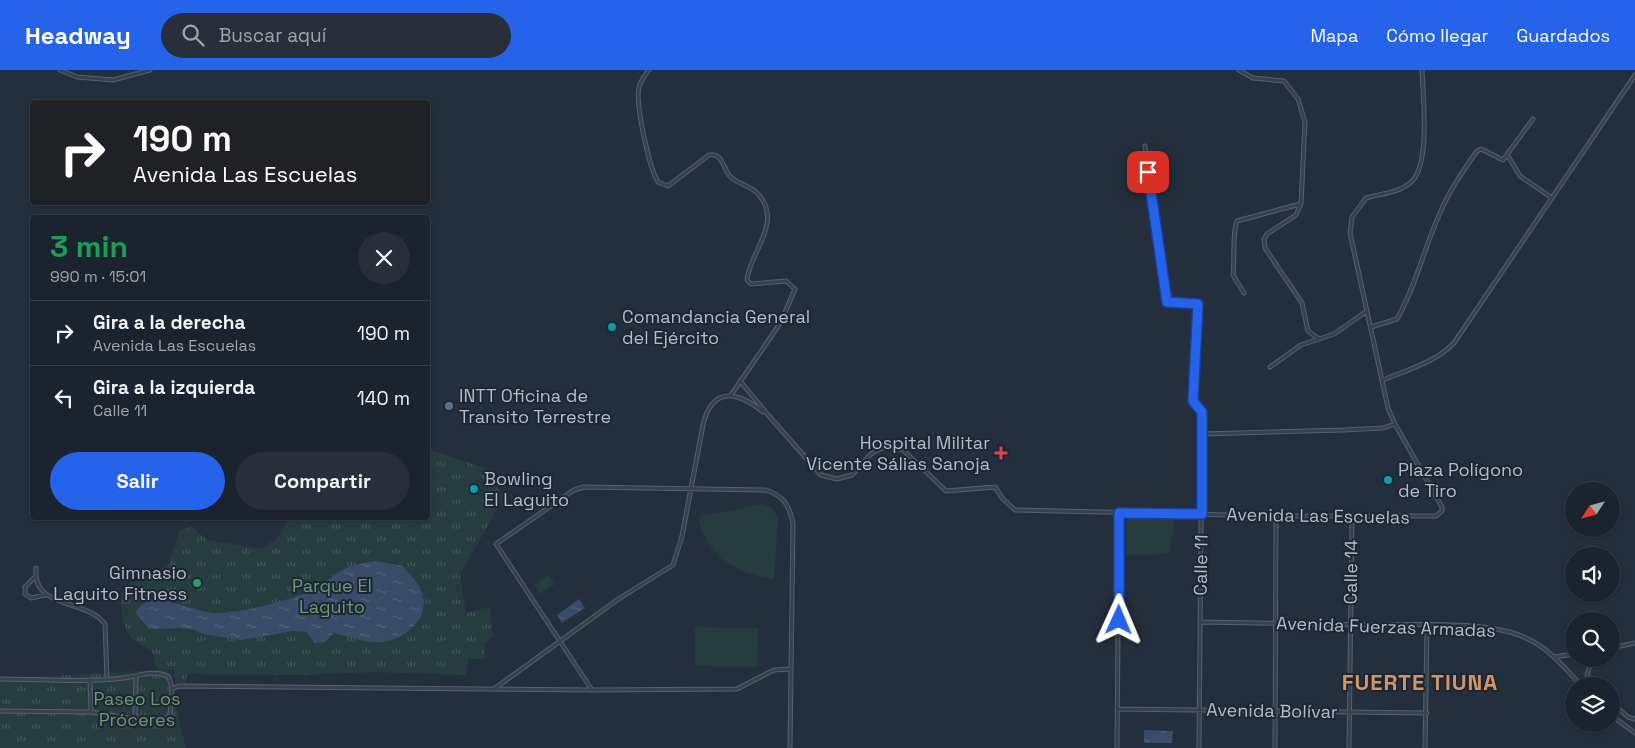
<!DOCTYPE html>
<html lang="es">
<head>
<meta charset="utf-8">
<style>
  :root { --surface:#1b232e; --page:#282f3a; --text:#f1f3f6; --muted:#a0a4aa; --line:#39404a; --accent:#2563eb }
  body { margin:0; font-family:"Space Grotesk",sans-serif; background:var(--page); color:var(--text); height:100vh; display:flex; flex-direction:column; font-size:19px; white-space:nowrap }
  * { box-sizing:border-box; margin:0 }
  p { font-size:16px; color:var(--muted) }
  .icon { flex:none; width:28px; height:28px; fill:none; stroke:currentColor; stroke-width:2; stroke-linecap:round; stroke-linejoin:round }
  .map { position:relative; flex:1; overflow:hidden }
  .sheet { position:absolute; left:30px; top:145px; width:400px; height:305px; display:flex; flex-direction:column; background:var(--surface); border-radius:5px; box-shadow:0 1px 4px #0004,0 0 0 1px var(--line) }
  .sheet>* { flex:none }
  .top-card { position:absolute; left:30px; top:30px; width:400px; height:105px; border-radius:5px; box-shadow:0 1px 4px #0004,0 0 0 1px var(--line); background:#202124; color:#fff; overflow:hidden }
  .needle { width:32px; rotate:234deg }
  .buttons { position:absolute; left:1565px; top:412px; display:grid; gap:10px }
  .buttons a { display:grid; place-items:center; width:55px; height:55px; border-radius:50%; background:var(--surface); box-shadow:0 1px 4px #0004,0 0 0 1px var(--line); font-size:25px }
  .pin { position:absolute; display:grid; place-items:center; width:42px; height:42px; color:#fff; margin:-21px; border-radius:10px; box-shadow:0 2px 8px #0006 }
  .me { position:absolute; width:55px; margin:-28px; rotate:1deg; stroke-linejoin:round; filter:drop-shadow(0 0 4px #0008) }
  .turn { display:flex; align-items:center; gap:18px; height:105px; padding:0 20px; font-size:22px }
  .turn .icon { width:65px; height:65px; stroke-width:2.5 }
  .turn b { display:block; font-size:35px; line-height:42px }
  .round { display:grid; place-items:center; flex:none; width:52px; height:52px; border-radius:26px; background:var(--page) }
  .head { display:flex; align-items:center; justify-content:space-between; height:85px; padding:0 20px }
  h1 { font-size:30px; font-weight:700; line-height:38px; color:#1e9e55 }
  .button { display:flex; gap:10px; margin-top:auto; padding:10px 20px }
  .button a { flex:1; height:58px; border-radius:30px; background:var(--accent); color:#fff; font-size:20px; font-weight:700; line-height:58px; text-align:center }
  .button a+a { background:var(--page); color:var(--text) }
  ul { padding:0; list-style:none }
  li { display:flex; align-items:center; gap:15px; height:65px; padding:0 20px; border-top:1px solid var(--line) }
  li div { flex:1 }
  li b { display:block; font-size:19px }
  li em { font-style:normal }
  header { display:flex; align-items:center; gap:30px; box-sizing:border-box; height:70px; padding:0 25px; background:var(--accent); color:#fff }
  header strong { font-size:24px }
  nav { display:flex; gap:28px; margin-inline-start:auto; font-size:18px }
  .search { width:350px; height:45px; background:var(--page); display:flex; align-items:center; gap:12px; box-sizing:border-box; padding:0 18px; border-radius:28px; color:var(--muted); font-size:19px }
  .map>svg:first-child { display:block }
  .grass { fill:#263c3f }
  .park { fill:url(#park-tufts) }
  .water { fill:url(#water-ripples) }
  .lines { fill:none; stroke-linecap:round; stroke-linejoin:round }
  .minor-casing { stroke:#565f6c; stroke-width:5 }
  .minor { stroke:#38414e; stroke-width:3 }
  .route-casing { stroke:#184099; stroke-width:12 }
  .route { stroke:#2563eb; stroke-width:9 }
  .culture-dot { fill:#0f9aa8; stroke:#1d2633; stroke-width:2 }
  .service-dot { fill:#5c6f8a; stroke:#1d2633; stroke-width:2 }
  .health-dot { fill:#e0444e; stroke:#1d2633; stroke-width:2 }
  .leisure-dot { fill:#2e9e5b; stroke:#1d2633; stroke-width:2 }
  .labels { text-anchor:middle; stroke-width:4; stroke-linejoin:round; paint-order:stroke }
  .poi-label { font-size:18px; fill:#b4bcc9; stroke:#1d2633; text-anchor:start }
  .street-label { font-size:18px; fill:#b4bcc9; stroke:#1d2633 }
  .park-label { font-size:18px; fill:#6b9a76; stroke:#1d2633 }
  .district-label { font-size:22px; font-weight:bold; letter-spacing:1px; fill:#d59563; stroke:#1d2633 }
</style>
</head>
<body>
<header>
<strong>Headway</strong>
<div class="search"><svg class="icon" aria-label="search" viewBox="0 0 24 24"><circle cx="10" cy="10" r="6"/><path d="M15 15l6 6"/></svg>Buscar aquí</div>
<nav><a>Mapa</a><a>Cómo llegar</a><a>Guardados</a></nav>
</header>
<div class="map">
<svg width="1635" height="678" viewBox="0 0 1635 678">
  <defs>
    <pattern id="park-tufts" width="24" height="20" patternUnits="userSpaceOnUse" patternTransform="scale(1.25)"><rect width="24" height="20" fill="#263c3f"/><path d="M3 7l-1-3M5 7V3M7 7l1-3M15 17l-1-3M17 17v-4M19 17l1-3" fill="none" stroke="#435659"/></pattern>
    <pattern id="water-ripples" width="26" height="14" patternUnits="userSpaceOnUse" patternTransform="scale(1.25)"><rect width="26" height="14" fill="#394c67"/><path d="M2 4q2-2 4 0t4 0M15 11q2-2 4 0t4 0" fill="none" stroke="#53647b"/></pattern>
  </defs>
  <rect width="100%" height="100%" fill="#242f3e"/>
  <path class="grass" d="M764,434L774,440L778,449L774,509C740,506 703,484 699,447Z
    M1128,448L1175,449L1169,484L1126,485V454Z
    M548,505L555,514L540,524L534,515Z
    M695,557L758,558L757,597L695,596Z"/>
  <path class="park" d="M428,379L487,399L503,428L460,505L466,543L490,537L493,567L484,573L485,589H468L466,605L376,602L302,605L187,604L186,613H175L174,599L167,600L186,678H0V609L160,600L155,595L153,583C148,578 142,576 136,572C122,561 121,539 121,523L130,514L168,496L180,460L191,457L208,470L261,479L278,468L288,448H428Z"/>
  <path class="water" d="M375,491L403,496C408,503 416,510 420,518C433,545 409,568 383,572C367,574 350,567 334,563L325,572L315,573L306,562L293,561L242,570L208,565L187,558L149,559L136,543C149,513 196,546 220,543C252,540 287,532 316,518C328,512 337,501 349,497C357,494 366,493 375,491Z
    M579,529L585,538L562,553L557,545Z
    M1144,660L1173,661L1172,673H1144Z"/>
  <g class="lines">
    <g class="minor-casing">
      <path id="minor" d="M60,0L77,7L113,10L150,0
        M649,0C645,5 641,10 639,17C635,33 649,97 658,112L668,116L709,85C723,83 722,96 729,105C737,115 752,115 760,126C782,154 749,184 747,210L751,214L786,211L795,219L781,252L731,325
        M1239,0L1253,8L1284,11L1298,29L1305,52L1301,134L1296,145L1267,164L1264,169L1265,178L1302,233L1308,261L1319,269
        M1145,76L1167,232L1198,233L1193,331L1202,342L1199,678
        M1508,86L1520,106L1552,128
        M1244,223L1233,205C1235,190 1232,163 1237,151L1300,134
        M1371,257L1397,249C1416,216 1424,178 1440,143C1449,121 1463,101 1477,81L1481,79L1503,90L1533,49
        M1270,297L1301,275L1334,264L1367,241
        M1383,310C1407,300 1436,292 1454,273L1635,5
        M740,311L769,346L821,405L837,409L852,405L871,384L882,378L892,377L903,380L946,421L995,417L1003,429L1015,440L1276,446H1436L1442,441V437L1395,354L1388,338L1350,163L1352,147L1366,128C1380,124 1398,123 1410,113C1431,97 1423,27 1422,0
        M1202,364L1344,360L1383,358L1395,354
        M36,498C32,540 86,528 105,554L107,609
        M35,507L25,517V524L31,528L45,525
        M1201,552C1257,553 1314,554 1371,555C1414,555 1491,550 1528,569C1550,579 1565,599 1582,616
        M1611,578L1635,573
        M1554,587L1574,584
        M0,609C41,609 83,613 124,608C138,606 156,599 169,607L172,619L170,645L162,650L135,649
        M90,610L91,642
        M1590,616L1587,605L1592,589
        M172,619L178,616L592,620L737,619L774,600L790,599
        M494,619L617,530L673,495L682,466L703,355C712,316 738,321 763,342
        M592,620L496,474L574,420L584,417L766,420C784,426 789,435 793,453L790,678
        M1611,632L1628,647L1635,649
        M1118,639L1427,643
        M0,641L91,642L135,649L136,606
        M1611,645L1635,663
        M1117,678L1119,444
        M1275,678L1276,446
        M1349,678L1352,447
        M1425,678L1427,555"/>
    </g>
    <use href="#minor" class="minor"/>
  </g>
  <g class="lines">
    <g class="route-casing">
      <path id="route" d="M1119,550V443L1202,444V342L1193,331L1198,234L1167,232L1148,102"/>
    </g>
    <use href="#route" class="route"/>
  </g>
  <g class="culture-dot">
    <circle cx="612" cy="257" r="5"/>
    <circle cx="1388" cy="410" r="5"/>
    <circle cx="474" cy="419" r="5"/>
  </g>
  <circle class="service-dot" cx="449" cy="336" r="5"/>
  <path class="health-dot" d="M998.5 375.5h5v5h5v5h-5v5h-5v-5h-5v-5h5z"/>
  <circle class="leisure-dot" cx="197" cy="513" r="5"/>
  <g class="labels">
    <g class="poi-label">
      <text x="622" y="253">Comandancia General<tspan x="622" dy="21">del Ejército</tspan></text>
      <text x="459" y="332">INTT Oficina de<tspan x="459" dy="21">Transito Terrestre</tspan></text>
      <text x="990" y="379" text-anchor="end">Hospital Militar<tspan x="990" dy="21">Vicente Sálias Sanoja</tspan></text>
      <text x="1398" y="406">Plaza Polígono<tspan x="1398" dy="21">de Tiro</tspan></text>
      <text x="484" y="415">Bowling<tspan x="484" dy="21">El Laguito</tspan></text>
      <text x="187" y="509" text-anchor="end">Gimnasio<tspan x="187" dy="21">Laguito Fitness</tspan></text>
    </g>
    <g class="street-label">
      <text transform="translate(1318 446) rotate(1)" y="6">Avenida Las Escuelas</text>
      <text transform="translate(1201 495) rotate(-89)" y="6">Calle 11</text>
      <text transform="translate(1351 502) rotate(-89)" y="6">Calle 14</text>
      <text transform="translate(1386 557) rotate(2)" y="6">Avenida Fuerzas Armadas</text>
      <text transform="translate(1272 641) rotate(1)" y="6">Avenida Bolívar</text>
    </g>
    <g class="park-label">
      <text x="332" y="522">Parque El<tspan x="332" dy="21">Laguito</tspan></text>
      <text x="137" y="635">Paseo Los<tspan x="137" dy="21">Próceres</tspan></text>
    </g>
    <g class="district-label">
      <text x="1420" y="620">FUERTE TIUNA</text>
    </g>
  </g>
</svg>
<div class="buttons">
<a><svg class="needle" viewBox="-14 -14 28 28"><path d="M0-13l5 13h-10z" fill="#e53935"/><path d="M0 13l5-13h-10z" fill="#a0a4aa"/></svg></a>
<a><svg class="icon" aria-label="sound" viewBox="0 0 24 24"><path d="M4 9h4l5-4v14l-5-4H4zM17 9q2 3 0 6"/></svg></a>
<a><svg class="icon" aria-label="search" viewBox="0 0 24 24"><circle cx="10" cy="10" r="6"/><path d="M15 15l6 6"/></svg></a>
<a><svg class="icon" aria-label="layers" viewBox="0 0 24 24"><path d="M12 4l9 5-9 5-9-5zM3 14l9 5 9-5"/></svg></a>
</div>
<div class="pin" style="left:1148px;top:102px;background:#d93025"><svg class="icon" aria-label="arrive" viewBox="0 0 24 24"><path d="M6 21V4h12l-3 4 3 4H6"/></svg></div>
<svg class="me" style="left:1119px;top:550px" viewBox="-20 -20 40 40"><path d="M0-17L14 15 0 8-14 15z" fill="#2563eb" stroke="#fff" stroke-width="4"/></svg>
<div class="top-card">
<div class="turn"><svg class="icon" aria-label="right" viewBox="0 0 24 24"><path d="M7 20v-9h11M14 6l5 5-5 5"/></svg><div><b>190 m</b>Avenida Las Escuelas</div></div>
</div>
<section class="sheet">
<div class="head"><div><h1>3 min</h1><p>990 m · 15:01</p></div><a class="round"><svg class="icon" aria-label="close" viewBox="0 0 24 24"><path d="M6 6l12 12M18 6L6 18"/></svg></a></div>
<ul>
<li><svg class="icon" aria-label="right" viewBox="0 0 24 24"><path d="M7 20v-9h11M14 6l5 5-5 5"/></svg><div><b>Gira a la derecha</b><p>Avenida Las Escuelas</p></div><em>190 m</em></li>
<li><svg class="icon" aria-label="left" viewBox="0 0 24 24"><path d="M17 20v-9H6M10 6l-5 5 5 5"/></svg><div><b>Gira a la izquierda</b><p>Calle 11</p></div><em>140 m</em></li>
</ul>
<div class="button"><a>Salir</a><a>Compartir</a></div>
</section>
</div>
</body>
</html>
